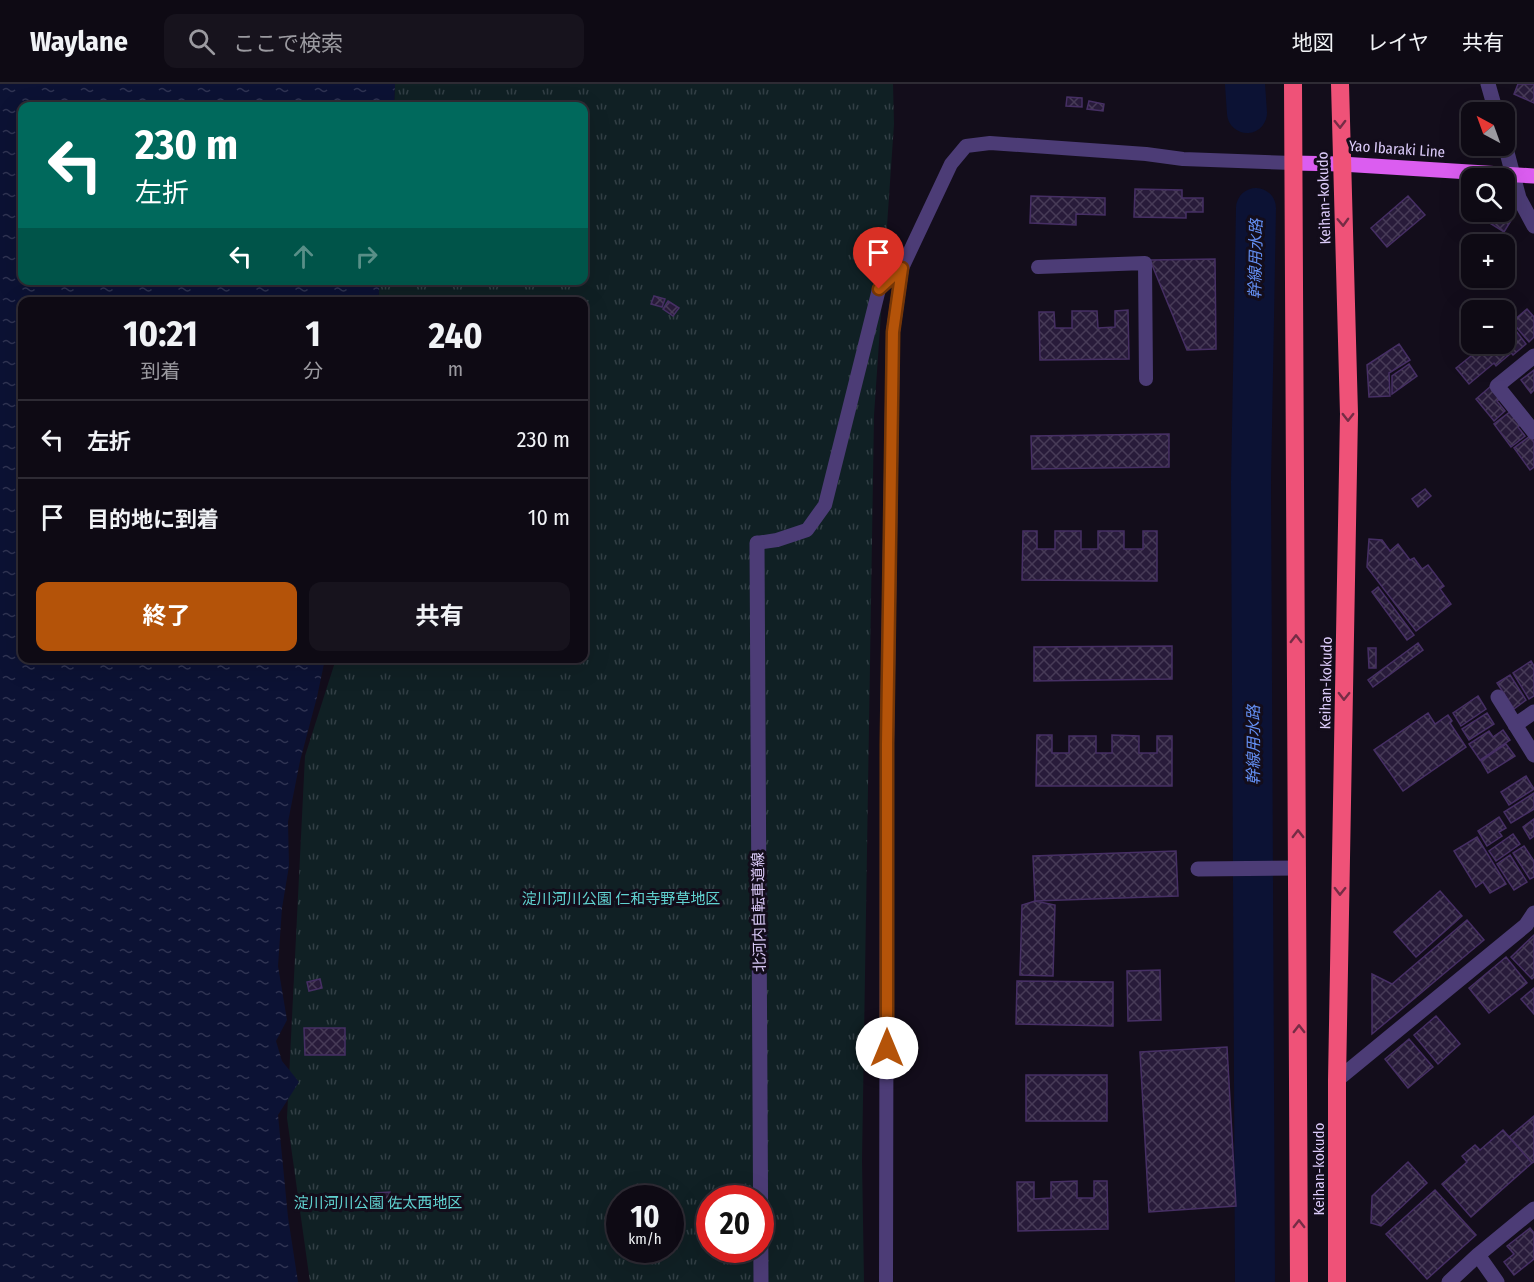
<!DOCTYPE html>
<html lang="ja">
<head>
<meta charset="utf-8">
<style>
  :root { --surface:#0e0a14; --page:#17131d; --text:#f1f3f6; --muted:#9b9aa0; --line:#2e2b34; --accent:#b45309 }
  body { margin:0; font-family:"Fira Sans Condensed","Noto Sans JP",sans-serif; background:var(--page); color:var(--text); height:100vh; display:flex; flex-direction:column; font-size:22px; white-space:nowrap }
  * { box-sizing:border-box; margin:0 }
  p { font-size:20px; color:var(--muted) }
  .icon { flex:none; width:33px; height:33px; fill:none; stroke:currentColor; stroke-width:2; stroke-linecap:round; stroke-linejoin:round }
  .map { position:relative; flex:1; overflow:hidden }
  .side { position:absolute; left:18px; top:213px; width:570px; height:366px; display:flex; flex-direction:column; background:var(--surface); border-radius:12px; box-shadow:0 6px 24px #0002,0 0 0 2px var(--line) }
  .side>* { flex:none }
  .hud { position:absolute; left:18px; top:18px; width:570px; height:183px; border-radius:12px; box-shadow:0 6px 24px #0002,0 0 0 2px var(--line); background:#00695c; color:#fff; overflow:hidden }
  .needle { width:39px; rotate:319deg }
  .controls { position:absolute; left:1461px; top:18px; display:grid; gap:12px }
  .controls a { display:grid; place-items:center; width:54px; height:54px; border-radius:12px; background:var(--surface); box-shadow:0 6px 24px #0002,0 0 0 2px var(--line); font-size:30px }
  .speed { position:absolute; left:606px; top:1101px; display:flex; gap:12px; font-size:30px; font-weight:700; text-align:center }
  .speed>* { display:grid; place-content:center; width:78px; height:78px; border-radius:50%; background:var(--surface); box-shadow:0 6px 24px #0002,0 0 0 2px var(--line); line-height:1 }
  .speed small { font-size:15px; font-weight:400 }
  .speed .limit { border:9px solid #d22; background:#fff; color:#111 }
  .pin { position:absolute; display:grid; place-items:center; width:51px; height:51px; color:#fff; margin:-62px -26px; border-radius:50% 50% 50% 0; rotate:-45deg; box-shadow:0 0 6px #0007 }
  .pin .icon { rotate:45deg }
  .me { position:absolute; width:66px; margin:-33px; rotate:0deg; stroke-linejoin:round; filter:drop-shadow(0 0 4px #0008) }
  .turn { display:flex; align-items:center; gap:21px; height:126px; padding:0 18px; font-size:27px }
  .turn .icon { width:78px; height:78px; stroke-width:2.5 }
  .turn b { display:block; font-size:42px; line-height:51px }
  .lanes { display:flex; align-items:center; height:57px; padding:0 18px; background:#0003; justify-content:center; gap:30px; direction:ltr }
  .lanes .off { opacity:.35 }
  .eta { display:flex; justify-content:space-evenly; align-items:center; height:102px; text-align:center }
  .eta b { font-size:36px; font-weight:700; line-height:42px }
  .primary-button { display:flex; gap:12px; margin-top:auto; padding:12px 18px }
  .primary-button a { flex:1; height:69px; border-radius:12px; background:var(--accent); color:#fff; font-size:24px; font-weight:700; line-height:69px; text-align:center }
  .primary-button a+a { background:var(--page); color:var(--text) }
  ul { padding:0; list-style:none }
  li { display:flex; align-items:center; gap:18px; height:78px; padding:0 18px; border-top:2px solid var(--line) }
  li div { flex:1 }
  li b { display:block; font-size:22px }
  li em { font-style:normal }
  header { display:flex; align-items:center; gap:36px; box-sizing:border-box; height:84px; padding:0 30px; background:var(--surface); border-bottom:2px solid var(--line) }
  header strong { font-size:28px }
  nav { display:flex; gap:33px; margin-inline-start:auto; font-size:21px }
  .search { width:420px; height:54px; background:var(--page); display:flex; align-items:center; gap:15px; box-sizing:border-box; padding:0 21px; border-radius:12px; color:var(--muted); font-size:22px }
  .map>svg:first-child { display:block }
  .park { fill:url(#park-tufts); fill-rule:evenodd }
  .water { fill:url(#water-ripples) }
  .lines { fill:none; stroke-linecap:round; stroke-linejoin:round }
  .river { stroke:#0c1234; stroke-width:40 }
  .building { fill:url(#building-cross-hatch); stroke:#462f64; stroke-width:1.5 }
  .lane { stroke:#4c3c76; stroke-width:14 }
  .street { stroke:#4c3c76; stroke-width:15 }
  .primary { stroke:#db5df0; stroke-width:15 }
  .highway { stroke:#ef5278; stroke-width:18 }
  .oneway { stroke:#762c45 }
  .route-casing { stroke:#753606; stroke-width:15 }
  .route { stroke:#b45309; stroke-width:10 }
  .labels { text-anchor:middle; stroke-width:6; stroke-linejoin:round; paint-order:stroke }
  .street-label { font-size:15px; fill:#dccbfa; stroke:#130d1b }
  .park-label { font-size:15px; fill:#60d2d0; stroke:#130d1b }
  .water-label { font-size:16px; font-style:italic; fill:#638ef1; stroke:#130d1b }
</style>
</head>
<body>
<header>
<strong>Waylane</strong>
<div class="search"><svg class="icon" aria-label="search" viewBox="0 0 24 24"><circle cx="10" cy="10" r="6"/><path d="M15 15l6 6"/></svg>ここで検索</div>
<nav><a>地図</a><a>レイヤ</a><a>共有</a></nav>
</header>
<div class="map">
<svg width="1534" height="1198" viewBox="0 0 1534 1198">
  <defs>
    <pattern id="park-tufts" width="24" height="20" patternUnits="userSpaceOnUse" patternTransform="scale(1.5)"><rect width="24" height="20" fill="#102024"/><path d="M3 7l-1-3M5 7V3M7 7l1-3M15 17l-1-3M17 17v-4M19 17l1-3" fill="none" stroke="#323f45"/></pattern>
    <pattern id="water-ripples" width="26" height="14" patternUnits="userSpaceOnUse" patternTransform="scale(1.5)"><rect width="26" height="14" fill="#0c1234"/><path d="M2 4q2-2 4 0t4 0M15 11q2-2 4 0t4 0" fill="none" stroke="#2f3352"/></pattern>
    <pattern id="building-cross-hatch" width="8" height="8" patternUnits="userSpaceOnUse" patternTransform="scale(1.5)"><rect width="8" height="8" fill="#281b3a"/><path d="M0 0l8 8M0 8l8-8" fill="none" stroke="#473b57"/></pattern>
  </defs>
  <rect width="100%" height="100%" fill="#130d1b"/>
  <path class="park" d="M395,0H893L894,40L874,331L862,1077L864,1198H310L287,1034L305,672L336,575L584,574V218L378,217L380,197L584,196V22H394ZM620,1114H670V1166H620ZM710,1114H760V1166H710Z"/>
  <path class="water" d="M0,0H395L394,22H22V196L380,197L378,217L22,218V574L325,575L317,613L300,677L288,738L289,782L282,824L278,882L287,936L276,957L282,977L299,998L278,1031L288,1133L298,1198H0Z"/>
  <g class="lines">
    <path class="river" d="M1245,0L1247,29
      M1255,1198L1251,398L1256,124"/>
  </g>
  <path class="building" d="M1518,0H1534V19L1514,10Z
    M1067,13L1082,14V23L1066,22Z
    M1089,17L1104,20L1103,27L1087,25Z
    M1135,105L1182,106V114H1203V128H1186V134L1134,133Z
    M1031,112L1105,114V131L1076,130V141L1030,139Z
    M1408,112L1425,131L1387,163L1371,144Z
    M1504,116L1515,123L1512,128L1515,130L1504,148L1472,128H1504Z
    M1215,175L1216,265L1187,266L1150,176Z
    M654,212L665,215L662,223L651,220Z
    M668,217L679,224L673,232L663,225Z
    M1527,225L1534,233V253L1529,258L1512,238Z
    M1128,226L1129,275L1040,276L1039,228H1054L1055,244H1072V227H1097L1098,244L1115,243V227Z
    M1510,239L1526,260L1513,271L1503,260L1504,244Z
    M1399,260L1410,276L1389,289L1390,312L1369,313L1367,281Z
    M1486,260H1501L1510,270L1496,282L1494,279L1469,300L1456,284Z
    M1409,280L1417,292L1392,310V292Z
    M1534,286V306L1531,309L1521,296Z
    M1491,302L1501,314L1497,317L1505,327L1494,337L1476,315Z
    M1511,327L1521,340L1518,343L1525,352L1511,363L1494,340Z
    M1169,350V383L1032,385L1031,352Z
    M1530,352L1534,358V383L1530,386L1514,364Z
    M1425,405L1431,412L1418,423L1412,415Z
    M1023,447H1037V465H1055V447H1081V465H1098V447H1124V465H1143V447H1157V497L1022,496Z
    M1369,455L1382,456L1390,467L1398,460L1410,476L1414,474L1422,485L1428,481L1444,502L1440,505L1451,520L1416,547L1367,483Z
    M1378,503L1414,551L1407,556L1372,508Z
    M1418,559L1423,566L1373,603L1368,596Z
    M1172,562V595L1034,597V563Z
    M1368,564H1376V584H1369Z
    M1531,577L1534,582V612L1529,615L1513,589Z
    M1510,591L1526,616L1514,625L1497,599Z
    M1478,612L1486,625L1461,642L1453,629Z
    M1428,629L1435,640L1448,631L1452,637L1450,639L1466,663L1403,707L1374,666Z
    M1487,629L1494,640L1469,656L1462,645Z
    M1503,646L1510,656L1480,676L1469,660L1489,647L1493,653Z
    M1037,651H1052V669H1069V652H1096V669H1112V651L1139,652V669H1157V652H1172V702H1036Z
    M1506,660L1515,672L1488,689L1481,677Z
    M1526,692L1534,705L1509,721L1501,708Z
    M1534,709V725L1511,739L1504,728Z
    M1499,733L1506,744L1499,748L1502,752L1487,762L1478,747Z
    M1534,735V752L1530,755L1523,743Z
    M1513,750L1520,760L1496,777L1489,767Z
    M1477,753L1506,800L1490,809L1483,798L1476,803L1454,767Z
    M1524,762L1534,777V793L1530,795L1513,769Z
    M1176,767L1178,812L1035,817L1033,772Z
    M1510,771L1527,798L1514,806L1497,780Z
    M1440,807L1462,832L1416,873L1394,848Z
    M1035,817L1055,821L1053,892L1020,891L1022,821Z
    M1467,836L1484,856L1372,950V890L1392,900Z
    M1534,851V893L1532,895L1511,873Z
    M1506,873L1527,899L1489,929L1469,904Z
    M1160,886L1161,936L1128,937L1127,887Z
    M320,895L322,904L309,907L307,898Z
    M1017,897L1113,898V942L1016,940Z
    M1534,904V930L1521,915Z
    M1436,932L1460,960L1438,980L1414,951Z
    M304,944H345V971H305Z
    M1409,955L1433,983L1408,1004L1385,975Z
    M1227,963L1236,1122L1149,1128L1140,968Z
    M1026,991H1107V1037H1026Z
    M1534,1032V1078L1532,1079L1509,1053Z
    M1503,1046L1532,1079L1471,1133L1442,1100L1467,1078L1462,1072L1475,1061L1480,1066Z
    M1408,1078L1427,1099L1381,1142L1371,1139L1372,1112Z
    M1077,1097V1114H1094V1097H1107L1108,1145L1018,1147L1017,1098H1034V1115L1051,1114V1098Z
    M1435,1106L1476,1151L1427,1195L1386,1150Z
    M390,1108V1119L375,1120V1109Z
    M1530,1144L1534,1149V1175L1514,1191L1504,1178L1514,1170L1507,1162Z"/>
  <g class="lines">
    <path class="lane" d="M1038,183L1145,179L1146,295
      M757,459L777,456L807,446L825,421L879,205L902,184
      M886,1198L887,660L893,248L902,184L951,80L966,62L990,59L1146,70L1183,75L1293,79"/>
    <path class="street" d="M1488,0L1496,28
      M1504,57L1519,114L1534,142
      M1534,272L1497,302L1534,348
      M757,459L761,1198
      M1498,613L1534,671
      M1515,641L1534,628
      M1198,785L1298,784
      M1337,996L1526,841L1534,829
      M1478,1171L1497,1198
      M1449,1198L1478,1171L1534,1125"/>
    <path class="primary" d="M1293,79L1341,80L1534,92"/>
    <path class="highway" d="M1293,0L1299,1198
      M1337,1198V996L1349,330L1340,0"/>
  </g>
  <defs><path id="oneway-chevron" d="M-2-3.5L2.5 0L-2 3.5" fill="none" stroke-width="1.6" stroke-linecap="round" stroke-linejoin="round" transform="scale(1.5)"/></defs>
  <g class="oneway">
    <use href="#oneway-chevron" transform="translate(1340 40) rotate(89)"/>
    <use href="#oneway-chevron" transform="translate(1343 138) rotate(88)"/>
    <use href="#oneway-chevron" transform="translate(1348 333) rotate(90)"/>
    <use href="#oneway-chevron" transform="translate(1296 555) rotate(-90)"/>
    <use href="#oneway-chevron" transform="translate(1344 612) rotate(91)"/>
    <use href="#oneway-chevron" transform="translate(1298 750) rotate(-90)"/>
    <use href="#oneway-chevron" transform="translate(1340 807) rotate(91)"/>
    <use href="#oneway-chevron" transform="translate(1299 945) rotate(-90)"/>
    <use href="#oneway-chevron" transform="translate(1299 1140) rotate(-90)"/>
  </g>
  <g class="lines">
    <g class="route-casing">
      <path id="route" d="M879,205L902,184L893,248L887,660V964"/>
    </g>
    <use href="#route" class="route"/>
  </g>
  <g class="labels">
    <g class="street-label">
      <text transform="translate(1397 65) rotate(4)" y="5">Yao Ibaraki Line</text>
      <text transform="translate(1324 114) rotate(-92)" y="5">Keihan-kokudo</text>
      <text transform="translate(1326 599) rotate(-89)" y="5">Keihan-kokudo</text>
      <text transform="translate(759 828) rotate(-91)" y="5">北河内自転車道線</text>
      <text transform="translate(1319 1085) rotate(-90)" y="5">Keihan-kokudo</text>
    </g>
    <g class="park-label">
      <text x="621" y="820">淀川河川公園 仁和寺野草地区</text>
      <text x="378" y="1124">淀川河川公園 佐太西地区</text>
    </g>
    <g class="water-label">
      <text transform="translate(1255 175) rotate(-89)" y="6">幹線用水路</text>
      <text transform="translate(1253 661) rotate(-90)" y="6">幹線用水路</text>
    </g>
  </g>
</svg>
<div class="controls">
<a><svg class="needle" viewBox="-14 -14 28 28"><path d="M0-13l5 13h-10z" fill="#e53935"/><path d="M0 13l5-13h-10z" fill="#9b9aa0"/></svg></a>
<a><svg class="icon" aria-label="search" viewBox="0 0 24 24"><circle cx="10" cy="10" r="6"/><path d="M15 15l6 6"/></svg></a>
<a>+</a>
<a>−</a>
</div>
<div class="speed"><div>10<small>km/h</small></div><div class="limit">20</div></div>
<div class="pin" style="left:879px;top:205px;background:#d93025"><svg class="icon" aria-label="arrive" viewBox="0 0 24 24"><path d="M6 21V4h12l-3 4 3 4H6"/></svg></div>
<svg class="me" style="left:887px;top:964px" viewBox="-20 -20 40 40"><circle r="19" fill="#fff"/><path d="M0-13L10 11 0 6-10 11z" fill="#b45309"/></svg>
<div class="hud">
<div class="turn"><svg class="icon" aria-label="left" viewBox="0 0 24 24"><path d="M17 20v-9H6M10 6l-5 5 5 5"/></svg><div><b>230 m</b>左折</div></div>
<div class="lanes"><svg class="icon" aria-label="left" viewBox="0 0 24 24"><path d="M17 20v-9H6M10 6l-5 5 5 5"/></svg><svg class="icon off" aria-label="ahead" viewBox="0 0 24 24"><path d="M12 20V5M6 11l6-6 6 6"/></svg><svg class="icon off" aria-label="right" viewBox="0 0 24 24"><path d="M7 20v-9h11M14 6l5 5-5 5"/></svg></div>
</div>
<section class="side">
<div class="eta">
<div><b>10:21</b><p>到着</p></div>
<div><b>1</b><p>分</p></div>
<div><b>240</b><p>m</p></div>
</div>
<ul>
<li><svg class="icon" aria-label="left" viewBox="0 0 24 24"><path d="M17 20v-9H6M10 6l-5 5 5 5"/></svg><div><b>左折</b></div><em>230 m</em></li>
<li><svg class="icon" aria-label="arrive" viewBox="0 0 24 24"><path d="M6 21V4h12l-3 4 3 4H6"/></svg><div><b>目的地に到着</b></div><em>10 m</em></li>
</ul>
<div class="primary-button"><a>終了</a><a>共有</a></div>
</section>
</div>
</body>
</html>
